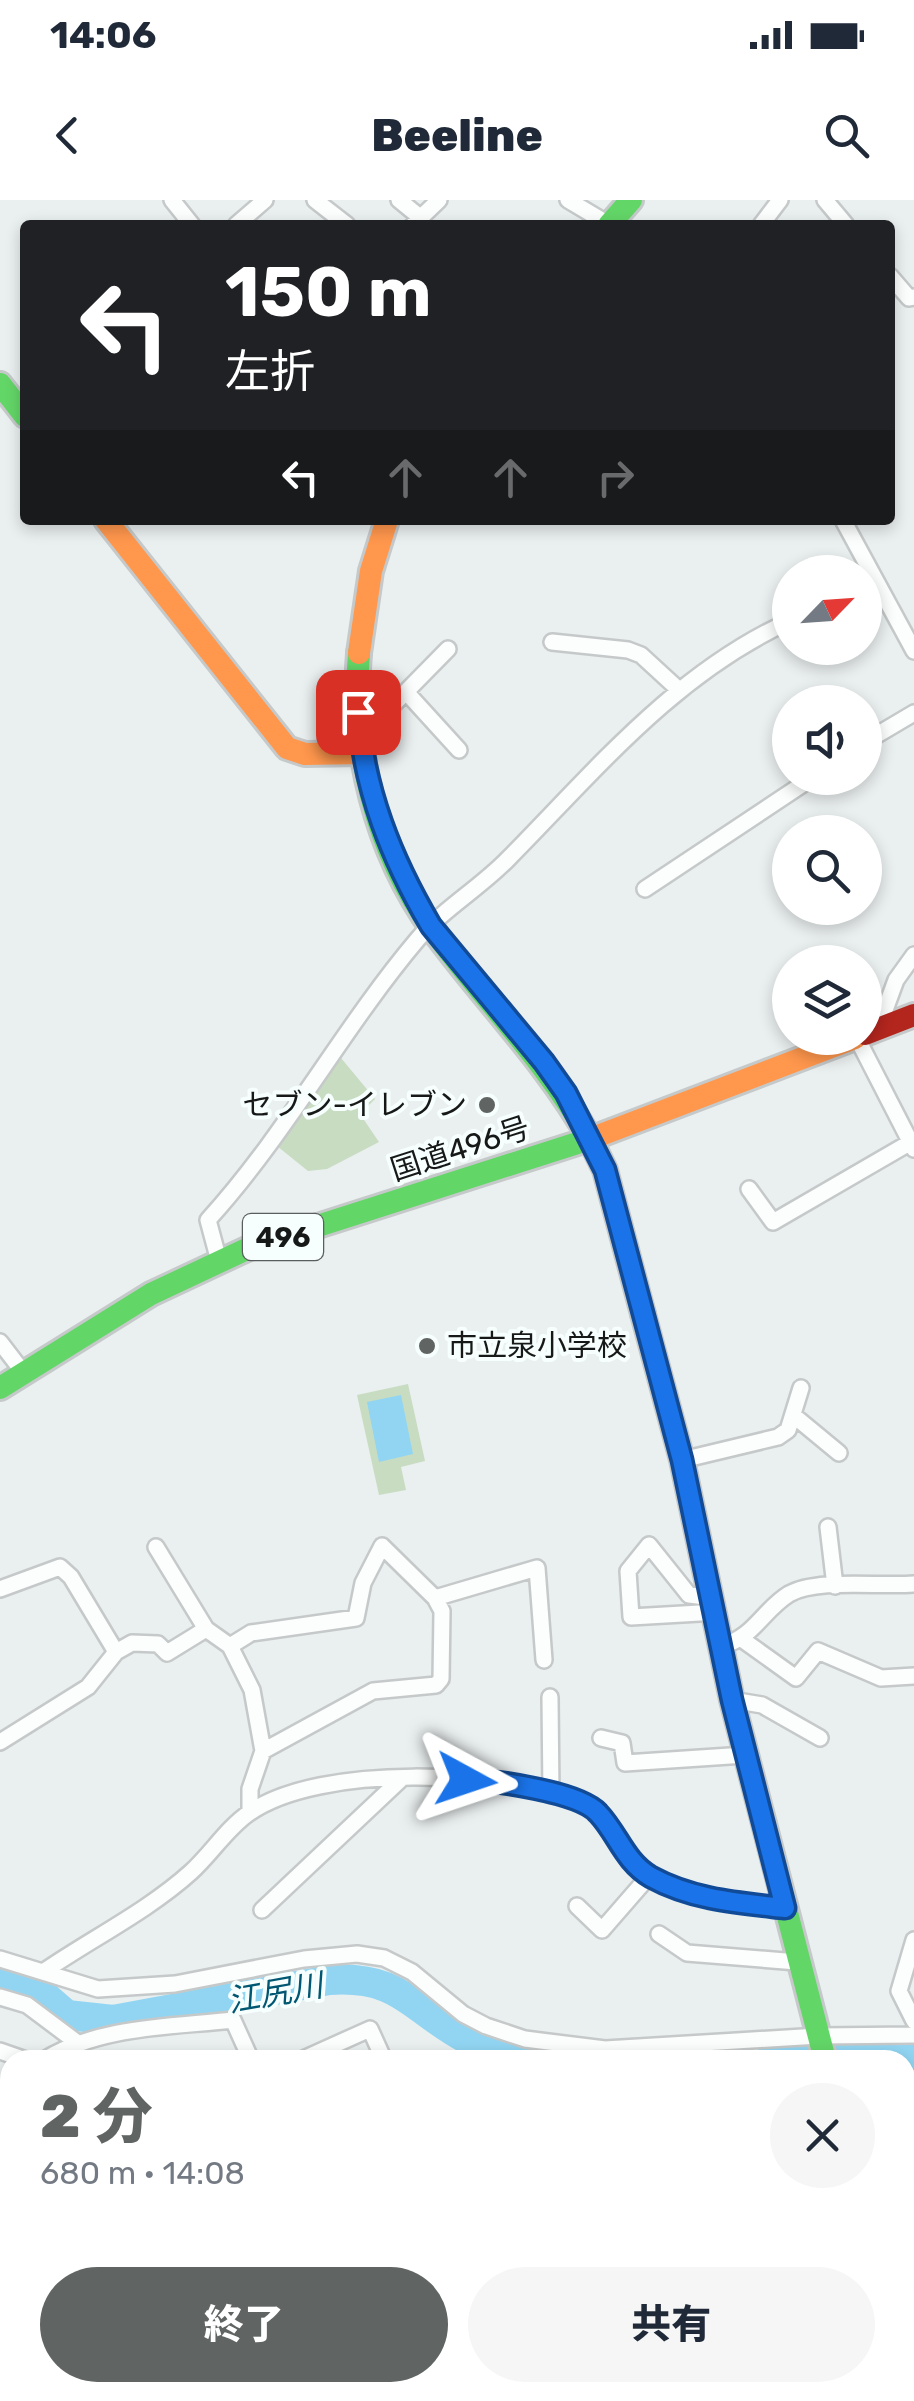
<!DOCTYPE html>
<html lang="ja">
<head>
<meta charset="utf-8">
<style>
  :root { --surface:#fff; --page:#f6f6f7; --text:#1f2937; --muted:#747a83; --accent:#606463 }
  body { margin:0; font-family:Rubik,"Noto Sans JP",sans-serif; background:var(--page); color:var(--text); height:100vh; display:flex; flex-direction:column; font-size:38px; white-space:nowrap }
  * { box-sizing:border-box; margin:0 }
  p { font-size:32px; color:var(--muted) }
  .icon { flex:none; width:55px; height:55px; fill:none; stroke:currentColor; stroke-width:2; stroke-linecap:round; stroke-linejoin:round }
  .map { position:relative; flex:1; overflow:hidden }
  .panel { position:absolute; left:0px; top:1850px; width:915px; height:352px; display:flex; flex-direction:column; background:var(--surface); border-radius:30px 30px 0 0; box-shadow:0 5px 15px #0003 }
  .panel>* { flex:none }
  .top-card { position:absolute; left:20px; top:20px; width:875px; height:305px; border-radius:10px; box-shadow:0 5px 15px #0003; background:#202124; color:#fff; overflow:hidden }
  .needle { width:65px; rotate:65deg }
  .tools { position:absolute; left:772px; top:355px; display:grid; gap:20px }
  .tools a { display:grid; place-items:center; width:110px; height:110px; border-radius:50%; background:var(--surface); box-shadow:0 5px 15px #0003; font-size:50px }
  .pin { position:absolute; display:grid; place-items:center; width:85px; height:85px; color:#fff; margin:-42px; border-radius:20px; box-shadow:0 5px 15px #0006 }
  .me { position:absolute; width:110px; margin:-55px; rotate:95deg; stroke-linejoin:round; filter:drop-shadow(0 0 8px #0008) }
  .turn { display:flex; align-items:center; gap:35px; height:210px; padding:0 40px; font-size:45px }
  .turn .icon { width:130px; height:130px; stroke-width:2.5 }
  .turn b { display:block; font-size:70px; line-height:85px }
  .lanes { display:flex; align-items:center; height:95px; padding:0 40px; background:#0003; justify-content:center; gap:50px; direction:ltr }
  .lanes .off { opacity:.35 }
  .round { display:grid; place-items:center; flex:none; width:105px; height:105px; border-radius:52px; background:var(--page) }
  .summary { display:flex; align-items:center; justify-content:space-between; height:170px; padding:0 40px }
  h1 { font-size:60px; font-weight:800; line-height:75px; color:var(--accent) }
  .action { display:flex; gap:20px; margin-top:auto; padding:20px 40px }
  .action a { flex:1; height:115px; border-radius:60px; background:var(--accent); color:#fff; font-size:40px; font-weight:800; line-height:115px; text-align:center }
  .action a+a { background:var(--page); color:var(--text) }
  .status { display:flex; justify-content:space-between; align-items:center; height:70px; padding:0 50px; background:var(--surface); direction:ltr }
  .status svg { height:28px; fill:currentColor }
  header { display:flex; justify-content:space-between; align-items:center; height:130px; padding:0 40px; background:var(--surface); font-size:45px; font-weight:800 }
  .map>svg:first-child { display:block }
  .green { fill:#c8dcc2 }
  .water { fill:#91d5f2 }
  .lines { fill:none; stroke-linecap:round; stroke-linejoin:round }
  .river { stroke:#91d5f2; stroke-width:30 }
  .street-casing { stroke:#c6c9c9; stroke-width:20 }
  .fast-casing { stroke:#c6c9c9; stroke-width:28 }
  .slow-casing { stroke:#c6c9c9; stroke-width:28 }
  .jam-casing { stroke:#c6c9c9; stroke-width:28 }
  .street { stroke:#fcfdfd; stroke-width:15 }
  .fast { stroke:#63d668; stroke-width:22 }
  .slow { stroke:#ff974d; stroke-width:22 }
  .jam { stroke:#b3261e; stroke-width:22 }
  .route-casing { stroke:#114b97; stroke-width:25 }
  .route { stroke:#1a73e8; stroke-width:18 }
  .poi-dot { fill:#606463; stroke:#f6fffd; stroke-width:4 }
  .labels { text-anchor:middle; stroke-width:8; stroke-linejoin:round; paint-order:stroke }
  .shield { fill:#f6fffd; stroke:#595e5d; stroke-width:2.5 }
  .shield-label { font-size:28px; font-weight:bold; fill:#161918 }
  .poi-label { font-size:30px; fill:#161918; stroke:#f6fffd; text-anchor:end }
  .street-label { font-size:30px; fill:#161918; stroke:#f6fffd }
  .water-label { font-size:32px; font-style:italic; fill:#015671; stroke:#f6fffd }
</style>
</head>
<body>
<div class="status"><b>14:06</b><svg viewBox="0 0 49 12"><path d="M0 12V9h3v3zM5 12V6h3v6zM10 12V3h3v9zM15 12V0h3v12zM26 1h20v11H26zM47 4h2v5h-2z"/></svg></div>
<header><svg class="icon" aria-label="back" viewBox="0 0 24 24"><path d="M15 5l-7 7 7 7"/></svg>Beeline<svg class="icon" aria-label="search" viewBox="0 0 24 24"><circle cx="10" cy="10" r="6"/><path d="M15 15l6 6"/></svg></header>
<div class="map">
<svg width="914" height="2201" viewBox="0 0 914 2201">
  <rect width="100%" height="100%" fill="#eaefef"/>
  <path class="green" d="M341,858L375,899L360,914L379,942L327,969L308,971L277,946Z
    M408,1184L425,1261L401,1267L406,1290L379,1295L357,1195Z"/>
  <path class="water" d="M401,1195L413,1254L379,1262L367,1202Z"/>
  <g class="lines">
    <path class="river" d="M0,1777L31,1784L67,1815L113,1820L329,1780C401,1775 411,1809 467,1839C490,1851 516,1856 542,1860
      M769,1860L914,1855"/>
    <g class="street-casing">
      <path id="street" d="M172,0L192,25
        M315,0L347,25
        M399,0L421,18
        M568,0L610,25
        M825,0L846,25
        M236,25L265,0
        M413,25L439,0
        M761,25L780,0
        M890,76L909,98L914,97
        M843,320L914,451
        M552,442L628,450L641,455L678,489
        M408,494L459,550
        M358,512L390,508L448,449
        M865,542L914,513
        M645,689L812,578
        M878,829L896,780L914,755
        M857,838L914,949
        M749,989L773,1022L911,942
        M219,1061L208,1020C287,933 342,829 417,740C443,709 480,688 508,659C595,571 675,473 790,421
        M0,1142L23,1172
        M793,1215L839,1253
        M682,1260L778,1237L788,1230L801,1188
        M828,1327L835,1386
        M156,1347L206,1429L230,1446L252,1490L263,1551L250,1589V1612
        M0,1389L60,1367L71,1377L116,1452
        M435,1398L537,1368L544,1460
        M714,1398L689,1395L649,1345L628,1371L631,1417L717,1412
        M743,1440L796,1478L818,1451L881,1478L914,1476
        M230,1446L251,1433L356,1418L363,1383L382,1346L435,1398L442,1411L441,1479L436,1485L373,1491L263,1551
        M722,1446C754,1437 763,1410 789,1394C817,1378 880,1387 914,1384
        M550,1497L551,1595
        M732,1500L762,1505L820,1538
        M601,1538L622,1543L625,1563L745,1555
        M0,1542L88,1487L116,1452L132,1443L158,1444L167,1453L206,1429
        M577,1706L602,1730L649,1676
        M262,1710L400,1580
        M659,1734L687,1753L797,1762
        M914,1740L899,1791L914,1821
        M0,1759L98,1789L175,1784L304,1759L357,1754L384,1758L412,1772L463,1814L486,1826L525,1839L605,1849L819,1836L914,1835
        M46,1770C93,1738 149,1710 191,1672C211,1654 227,1628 249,1613C320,1563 504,1571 581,1602C604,1611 609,1636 624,1654C661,1700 731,1701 785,1709
        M0,1797L27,1805L75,1841
        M0,1851L26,1860
        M44,1860C100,1826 169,1827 233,1820L251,1860
        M301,1860L370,1829L384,1860
        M905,2056H914
        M905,2185L909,2201
        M0,2192L9,2201
        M623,2201L647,2192"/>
    </g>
    <g class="fast-casing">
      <path id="fast" d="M609,25L631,0
        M0,184L25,216
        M643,1114L682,1260L732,1500L825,1860
        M0,1188L151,1094L249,1048L590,939C547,862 485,801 433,730C376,651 351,550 359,453"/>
    </g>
    <g class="slow-casing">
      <path id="slow" d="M106,320L287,548L305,554L361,553
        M359,453L371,371L387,320
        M643,1114L605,970L590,939L855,838"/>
    </g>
    <g class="jam-casing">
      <path id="jam" d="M865,834L914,815
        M224,2201L235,2192"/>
    </g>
    <use href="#street" class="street"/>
    <use href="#fast" class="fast"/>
    <use href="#slow" class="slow"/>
    <use href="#jam" class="jam"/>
  </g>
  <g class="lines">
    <g class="route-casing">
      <path id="route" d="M358,512C364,590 391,658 431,726L544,862L566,893L605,970L682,1260L732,1500L785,1708C739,1703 693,1700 651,1677C624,1661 618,1634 598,1613C579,1592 494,1580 466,1580"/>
    </g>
    <use href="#route" class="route"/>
  </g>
  <g class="poi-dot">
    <circle cx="487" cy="905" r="10"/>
    <circle cx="427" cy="1146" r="10"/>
  </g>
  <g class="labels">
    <rect class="shield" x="243" y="1014" width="80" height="46" rx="8"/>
    <g class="shield-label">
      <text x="283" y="1047">496</text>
    </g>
    <g class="poi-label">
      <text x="467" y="915">セブン-イレブン</text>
      <text x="447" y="1156" text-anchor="start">市立泉小学校</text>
    </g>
    <g class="street-label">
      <text transform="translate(460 949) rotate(-18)" y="10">国道496号</text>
    </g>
    <g class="water-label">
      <text transform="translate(275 1793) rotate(-10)" y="11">江尻川</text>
    </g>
  </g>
</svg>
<div class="tools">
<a><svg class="needle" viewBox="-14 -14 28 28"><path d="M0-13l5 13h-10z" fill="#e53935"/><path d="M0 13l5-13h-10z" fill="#747a83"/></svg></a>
<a><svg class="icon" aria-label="sound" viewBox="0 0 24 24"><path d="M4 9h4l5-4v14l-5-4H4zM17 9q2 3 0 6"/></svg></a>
<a><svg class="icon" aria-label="search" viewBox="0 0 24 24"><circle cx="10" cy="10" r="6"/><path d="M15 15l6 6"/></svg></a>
<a><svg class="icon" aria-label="layers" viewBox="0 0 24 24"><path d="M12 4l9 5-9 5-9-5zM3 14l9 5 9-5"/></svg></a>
</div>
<div class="pin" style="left:358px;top:512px;background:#d93025"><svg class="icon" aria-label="arrive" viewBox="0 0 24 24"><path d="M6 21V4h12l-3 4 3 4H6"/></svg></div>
<svg class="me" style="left:466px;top:1580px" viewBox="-20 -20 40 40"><path d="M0-17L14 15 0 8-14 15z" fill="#1a73e8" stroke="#fff" stroke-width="4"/></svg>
<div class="top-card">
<div class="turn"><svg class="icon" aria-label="left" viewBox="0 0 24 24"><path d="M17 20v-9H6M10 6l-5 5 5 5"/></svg><div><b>150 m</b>左折</div></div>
<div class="lanes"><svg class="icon" aria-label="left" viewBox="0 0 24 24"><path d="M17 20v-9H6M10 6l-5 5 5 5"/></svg><svg class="icon off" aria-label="ahead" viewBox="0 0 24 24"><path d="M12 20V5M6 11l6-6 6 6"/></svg><svg class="icon off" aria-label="ahead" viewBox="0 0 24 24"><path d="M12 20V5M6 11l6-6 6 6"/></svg><svg class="icon off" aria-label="right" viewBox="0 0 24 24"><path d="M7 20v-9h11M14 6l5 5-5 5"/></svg></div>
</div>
<section class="panel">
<div class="summary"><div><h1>2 分</h1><p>680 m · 14:08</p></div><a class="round"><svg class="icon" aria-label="close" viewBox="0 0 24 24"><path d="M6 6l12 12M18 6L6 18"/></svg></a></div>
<div class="action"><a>終了</a><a>共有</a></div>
</section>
</div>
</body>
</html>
